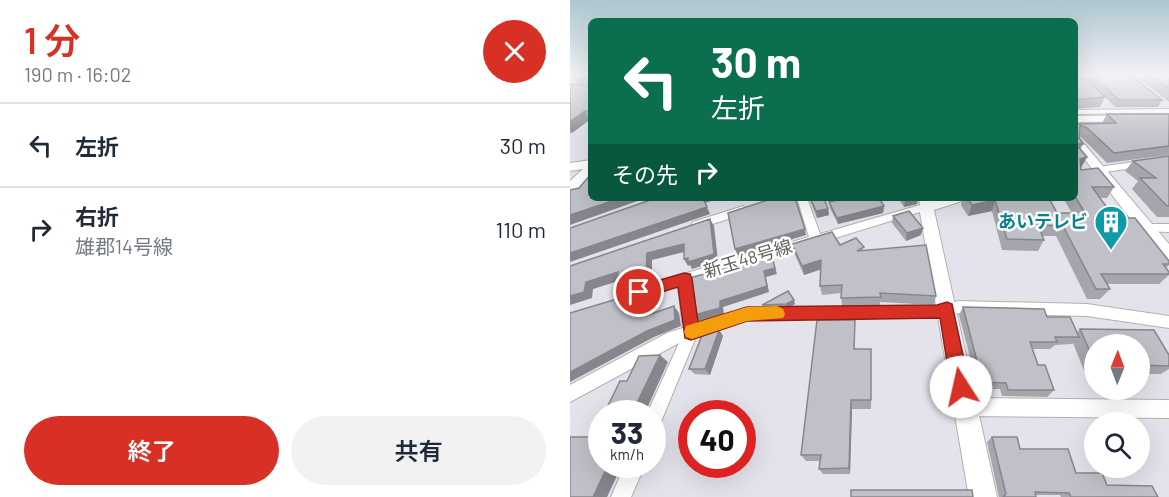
<!DOCTYPE html>
<html lang="ja">
<head>
<meta charset="utf-8">
<style>
  :root { --surface:#fff; --page:#f2f2f3; --text:#1f2937; --muted:#747a83; --line:#e0e1e3; --accent:#d93025 }
  body { margin:0; font-family:Barlow,"Noto Sans JP",sans-serif; background:var(--page); color:var(--text); height:100vh; display:flex; flex-direction:column; font-size:22px; white-space:nowrap }
  * { box-sizing:border-box; margin:0 }
  p { font-size:20px; color:var(--muted) }
  .icon { flex:none; width:33px; height:33px; fill:none; stroke:currentColor; stroke-width:2; stroke-linecap:round; stroke-linejoin:round }
  .map { position:relative; flex:1; overflow:hidden }
  .panel { display:flex; flex-direction:column; background:var(--surface); width:570px }
  .panel>* { flex:none }
  .hud { position:absolute; left:18px; top:18px; width:490px; height:183px; border-radius:9px; box-shadow:0 6px 24px #0002; background:#0b6e4f; color:#fff; overflow:hidden }
  .needle { width:39px; rotate:1deg }
  .tools { position:absolute; left:514px; top:334px; display:grid; gap:12px }
  .tools a { display:grid; place-items:center; width:66px; height:66px; border-radius:50%; background:var(--surface); box-shadow:0 6px 24px #0002; font-size:30px }
  .speed { position:absolute; left:18px; top:400px; display:flex; gap:12px; font-size:30px; font-weight:700; text-align:center }
  .speed>* { display:grid; place-content:center; width:78px; height:78px; border-radius:50%; background:var(--surface); box-shadow:0 6px 24px #0002; line-height:1 }
  .speed small { font-size:15px; font-weight:400 }
  .speed .limit { border:9px solid #d22; background:#fff; color:#111 }
  .pin { position:absolute; display:grid; place-items:center; width:51px; height:51px; color:#fff; margin:-26px; border:3px solid #fff; border-radius:50%; box-shadow:0 2px 6px #0007 }
  .me { position:absolute; width:66px; margin:-33px; rotate:350deg; stroke-linejoin:round; filter:drop-shadow(0 0 4px #0008) }
  .turn { display:flex; align-items:center; gap:21px; height:126px; padding:0 24px; font-size:27px }
  .turn .icon { width:78px; height:78px; stroke-width:2.5 }
  .turn b { display:block; font-size:42px; line-height:51px }
  .then { display:flex; align-items:center; height:57px; padding:0 24px; background:#0003; gap:12px; font-size:22px }
  .round { display:grid; place-items:center; flex:none; width:63px; height:63px; border-radius:32px; background:var(--page) }
  .overview { display:flex; align-items:center; justify-content:space-between; height:102px; padding:0 24px }
  h1 { font-size:36px; font-weight:600; line-height:45px; color:var(--accent) }
  .action { display:flex; gap:12px; margin-top:auto; padding:12px 24px }
  .action a { flex:1; height:69px; border-radius:36px; background:var(--accent); color:#fff; font-size:24px; font-weight:600; line-height:69px; text-align:center }
  .action a+a { background:var(--page); color:var(--text) }
  ul { padding:0; list-style:none }
  li { display:flex; align-items:center; gap:18px; height:84px; padding:0 24px; border-top:2px solid var(--line) }
  li div { flex:1 }
  li b { display:block; font-size:22px }
  li em { font-style:normal }
  main { display:flex; flex:1; min-height:0 }
  .map>svg:first-child { display:block }
  .lines { fill:none; stroke-linecap:round; stroke-linejoin:round }
  .lane-casing { stroke:#b2b2ac; stroke-width:8 }
  .street-casing { stroke:#b2b2ac; stroke-width:2 }
  .secondary-casing { stroke:#b2b2ac; stroke-width:2 }
  .lane { stroke:#fff; stroke-width:7 }
  .street { fill:#fff; fill-rule:evenodd }
  .secondary { fill:#fff; fill-rule:evenodd }
  .wall { fill:#a5a5ac }
  .shaded-wall { fill:#86868c }
  .building { fill:#c0c0c8; stroke:#86868c; stroke-width:1.5 }
  .route { fill:#d93025; stroke:#8d1f18; stroke-width:1.5 }
  .slow { fill:#f59e0b }
  .labels { text-anchor:middle; stroke-width:5; stroke-linejoin:round; paint-order:stroke }
  .culture-label { font-size:18px; font-weight:bold; fill:#0d838f; stroke:#fff; text-anchor:end }
  .street-label { font-size:18px; fill:#62615b; stroke:#fff }
</style>
</head>
<body>
<main>
<section class="panel">
<div class="overview"><div><h1>1 分</h1><p>190 m · 16:02</p></div><a class="round" style="background:#d93025;color:#fff"><svg class="icon" aria-label="close" viewBox="0 0 24 24"><path d="M6 6l12 12M18 6L6 18"/></svg></a></div>
<ul>
<li><svg class="icon" aria-label="left" viewBox="0 0 24 24"><path d="M17 20v-9H6M10 6l-5 5 5 5"/></svg><div><b>左折</b></div><em>30 m</em></li>
<li><svg class="icon" aria-label="right" viewBox="0 0 24 24"><path d="M7 20v-9h11M14 6l5 5-5 5"/></svg><div><b>右折</b><p>雄郡14号線</p></div><em>110 m</em></li>
</ul>
<div class="action"><a>終了</a><a>共有</a></div>
</section>
<div class="map">
<svg width="599" height="497" viewBox="0 0 599 497">
  <rect width="100%" height="100%" fill="#e4e3ec"/>
  <g class="lines">
    <g class="lane-casing">
      <path id="lane" d="M122,332L177,314L373,310"/>
    </g>
    <g class="street-casing">
      <path id="street" d="M506,74H599V78H506Z
        M599,109V113L506,114V110Z
        M599,157V163L528,173L523,170L528,167Z
        M227,198H237L250,234L350,205L349,198H359L361,207L360,209L121,282L128,332L88,429L82,432V414H77L109,343L0,402V385L97,333L113,328L108,286L64,300L59,298L57,294L59,290L239,237Z
        M173,206L178,210L177,213L127,229L121,225L123,222Z
        M576,224H599V232L572,231L570,228Z
        M388,301L517,304L599,316V328L517,316L388,313L377,315L372,313L370,309L372,305Z
        M394,398L599,400V418L394,416L388,413L385,407L388,401Z
        M55,465H75L61,497H41Z"/>
    </g>
    <g class="secondary-casing">
      <path id="secondary" d="M599,115V121L506,122V116Z
        M506,137L510,139L599,244V262L593,261L506,148Z
        M21,160V175L5,192L0,193V181L13,169L0,171V163Z
        M371,198H394L392,201L364,210L427,497H399L349,207L351,204Z"/>
    </g>
    <use href="#lane" class="lane"/>
    <use href="#street" class="street"/>
    <use href="#secondary" class="secondary"/>
  </g>
  <path class="wall" d="M21,74V119L2,133H0V84L18,86L8,84L3,77Z
    M506,74L535,97L530,107L506,109Z
    M521,74L592,100L588,107H545L518,80Z
    M574,74H599V102L571,80Z
    M537,114H599V155L537,163L512,138L509,136V138L513,144L510,150L517,157L510,168L511,170L544,187L537,198H530L538,209L557,218L599,261V265L596,268L599,272V275L589,284H537L540,289L530,299H517L486,236H473L474,240L468,251L432,250L422,211L398,216L391,205L393,198H479L487,213H502L493,198H506V124L532,123Z
    M599,156V217H587L562,189L568,181L555,171L563,161Z
    M239,198H254L258,209L259,215L247,218Z
    M328,198H348L347,204L334,207Z
    M259,202L314,206L313,213L268,224L260,208Z
    M323,216L351,235L336,241L322,223Z
    M222,244L270,245L294,250L366,296L364,305L310,302V306H272L271,293L252,295L250,286L251,269L234,275L224,253Z
    M225,304L218,308H193L192,305Z
    M393,307L474,309L477,317H500L507,332L510,329L584,330L599,355V369L591,374H570V345H525V373H515L503,343L502,344L485,345L480,349H462L468,365H475L484,390L477,397L432,396L430,389H406L404,372L389,315Z
    M149,330L153,336L140,375L125,374L119,369Z
    M285,332V349H301V409H282L280,474H253L249,469L250,461H236L231,455Z
    M422,437L506,473L537,485L588,497H491L490,495H466V497H429L417,442Z"/>
  <path class="shaded-wall" d="M15,111L20,119L2,133L0,130V122Z
    M517,157L511,168L506,169L510,159Z
    M51,198H76L0,225V215Z
    M133,198H141V201L135,203L140,214L0,262V253Z
    M344,198H348L347,204L334,207L335,201Z
    M425,200L422,211L398,216L402,205Z
    M314,206L313,213L268,224L267,218Z
    M258,209L259,215L247,218L246,211Z
    M140,219L144,226L148,261L122,269L120,265L118,266L114,259Z
    M353,228L351,235L336,241L337,233Z
    M235,229L236,235L168,256L165,249Z
    M114,244L118,251L82,260V281L54,289L48,282L77,253Z
    M201,253L207,274L196,277L199,292L153,307L154,314L129,321L124,315L150,301L194,271Z
    M251,260L252,269L234,275L232,266Z
    M48,272L55,279L23,289L22,298L0,305V296L16,282Z
    M77,290L83,296L84,321L78,315Z
    M224,300L225,304L218,308L216,304Z
    M104,306L109,313L111,326L84,337L0,382V372Z
    M285,320V360L284,349Z
    M149,330L153,336L140,375L135,369Z
    M90,355L98,362L75,413L76,414H70L66,410L65,407Z
    M281,400L282,409L280,474L279,468Z
    M38,465H52L37,497H23Z"/>
  <path class="building" d="M9,74H21V85L19,86H21V111H15L0,122V84L18,86V79L3,77Z
    M506,74H510L535,97L506,100Z
    M521,74H559L592,100H549Z
    M579,74H599V88Z
    M537,114H599V146L544,153L517,128L510,125L509,138L513,144H506V124L546,123Z
    M506,144L517,157L510,159L511,170L528,168L544,187H522L538,209L553,212L557,218H565L599,261V264H593L599,272V274H531L540,289H526L493,226L468,225L474,240L437,239L425,200L402,205L397,198H479L487,213H515L506,198Z
    M599,156V206H597L570,178H586L563,161Z
    M21,174V198H51L0,215V190L9,188Z
    M86,198H133L137,207L0,253V228Z
    M204,198H225L235,229L165,249L158,213Z
    M240,198H254L258,209L246,211Z
    M278,198H309L314,206L267,218L259,202Z
    M333,198H346L335,201Z
    M339,211L353,228L337,233L323,216Z
    M140,219L144,254L118,262V258L114,259V244L77,253L76,274L48,282V272L16,282L14,292L0,296V266Z
    M262,232L270,245L286,238L294,247L287,251L356,245L366,296L310,293L311,297L271,298L272,285L250,286L251,260L232,266L222,244Z
    M201,253L205,268L194,271L197,286L150,301V308L124,315L119,278L168,265V263Z
    M77,290L78,315L104,306L105,320L77,331L0,372V313Z
    M218,291L224,300L216,304L192,305Z
    M393,307L474,309L477,317H500L509,337H485L487,342H460L468,365H475L484,390H438L436,383L410,382L408,365Z
    M247,320H285L284,349H301V400H281L279,468L249,469L251,455H231Z
    M510,329L584,330L599,355V366L570,365V345H525V363Z
    M134,330H149L135,369H119Z
    M90,355L65,407L66,410L70,411V414H34L50,381H57L69,356Z
    M32,420V465H38L23,497H0V437H23Z
    M422,437H447L450,449H498L506,473H532L537,485L582,486L588,497H501L499,493L465,492L466,497H433L436,494Z
    M281,490H402L403,497H281Z"/>
  <linearGradient id="sky" x2="0" y2="1"><stop stop-color="#adc6cf"/><stop offset="0.52" stop-color="#f3f2f6"/><stop offset="1" stop-color="#f3f2f6" stop-opacity="0"/></linearGradient>
  <rect width="599" height="143" fill="url(#sky)"/>
  <path class="route" d="M114,273L120,274L122,279L128,322L177,307L367,305L377,302L382,304L400,387L397,394L391,397L384,394L381,387L370,318L177,321L121,340L115,338L108,287L69,299L63,297L61,292L63,288Z"/>
  <path class="slow" d="M207,306L213,309L215,314L213,318L177,321L122,339L116,337L114,332L116,326L177,307Z"/>
  <defs>
    <g id="building-pin" transform="scale(1.725)"><path d="M0 17L-7.5 6A9.5 9.5 0 1 1 7.5 6Z" fill="#0f9aa8" stroke="#fff"/><path d="M-4-6H4V6H1V3H-1V6H-4ZM-2.5-4.3h1.7v1.8h-1.7ZM.8-4.3h1.7v1.8H.8ZM-2.5-1h1.7V.8h-1.7ZM.8-1h1.7V.8H.8Z" fill="#fff"/></g>
  </defs>
  <g fill-rule="evenodd">
    <use href="#building-pin" x="541" y="222"/>
  </g>
  <g class="labels">
    <g class="culture-label">
      <text x="518" y="228">あいテレビ</text>
    </g>
    <g class="street-label">
      <text transform="translate(178 259) rotate(-17)" y="6">新玉48号線</text>
    </g>
  </g>
</svg>
<div class="tools">
<a><svg class="needle" viewBox="-14 -14 28 28"><path d="M0-13l5 13h-10z" fill="#e53935"/><path d="M0 13l5-13h-10z" fill="#747a83"/></svg></a>
<a><svg class="icon" aria-label="search" viewBox="0 0 24 24"><circle cx="10" cy="10" r="6"/><path d="M15 15l6 6"/></svg></a>
</div>
<div class="speed"><div>33<small>km/h</small></div><div class="limit">40</div></div>
<div class="pin" style="left:69px;top:292px;background:#d93025"><svg class="icon" aria-label="arrive" viewBox="0 0 24 24"><path d="M6 21V4h12l-3 4 3 4H6"/></svg></div>
<svg class="me" style="left:391px;top:387px" viewBox="-20 -20 40 40"><circle r="19" fill="#fff"/><path d="M0-13L10 11 0 6-10 11z" fill="#d93025"/></svg>
<div class="hud">
<div class="turn"><svg class="icon" aria-label="left" viewBox="0 0 24 24"><path d="M17 20v-9H6M10 6l-5 5 5 5"/></svg><div><b>30 m</b>左折</div></div>
<div class="then">その先<svg class="icon" aria-label="right" viewBox="0 0 24 24"><path d="M7 20v-9h11M14 6l5 5-5 5"/></svg></div>
</div>
</div>
</main>
</body>
</html>
